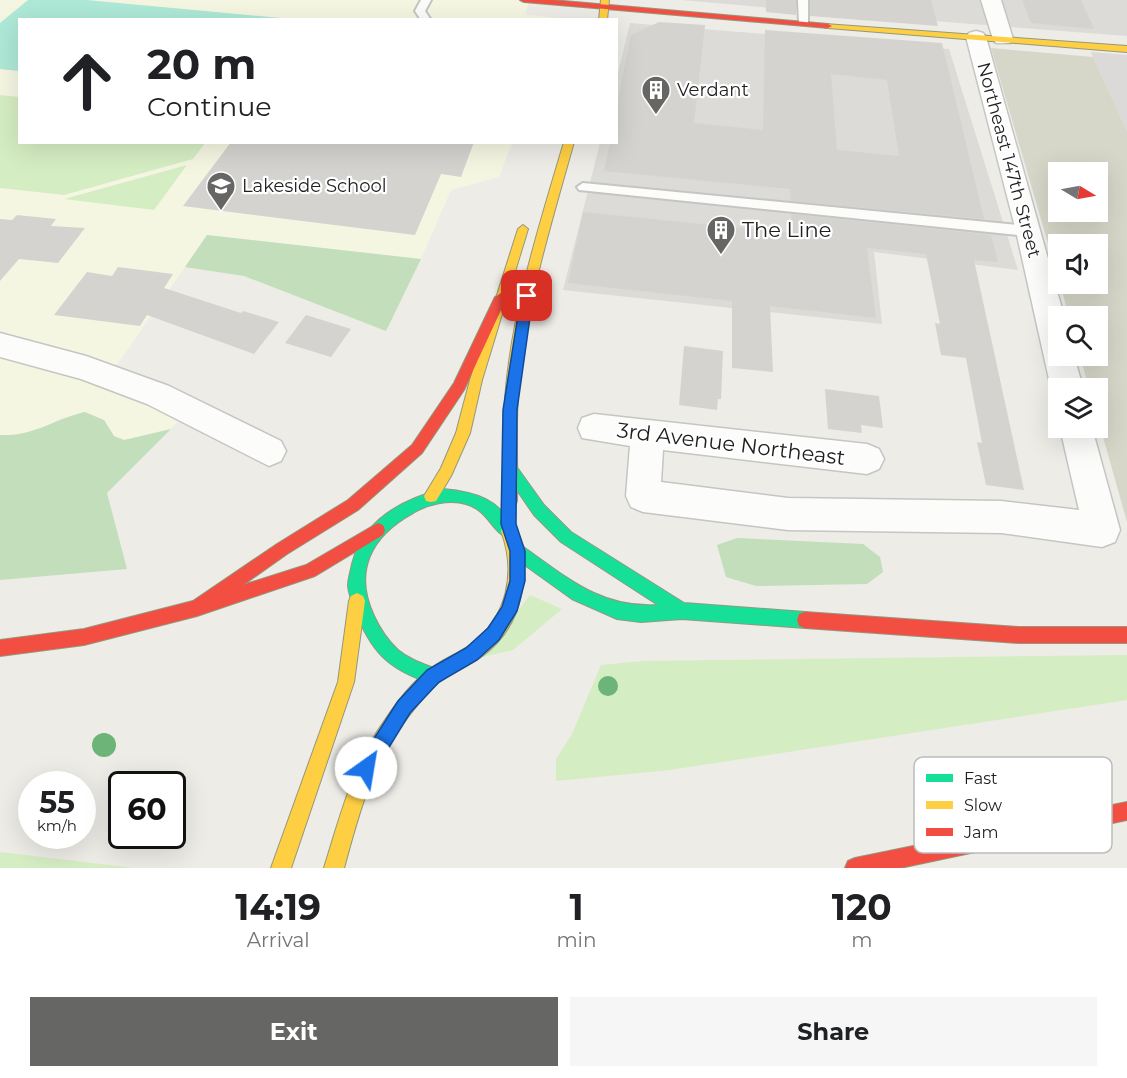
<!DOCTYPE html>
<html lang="en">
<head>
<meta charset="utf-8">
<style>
  :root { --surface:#fff; --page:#f6f6f6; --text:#202124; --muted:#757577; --accent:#666664 }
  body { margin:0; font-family:Montserrat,sans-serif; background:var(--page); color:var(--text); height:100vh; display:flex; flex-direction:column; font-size:22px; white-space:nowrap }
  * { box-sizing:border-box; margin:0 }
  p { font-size:20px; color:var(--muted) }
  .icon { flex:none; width:33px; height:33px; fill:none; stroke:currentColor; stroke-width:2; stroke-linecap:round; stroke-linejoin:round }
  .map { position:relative; height:868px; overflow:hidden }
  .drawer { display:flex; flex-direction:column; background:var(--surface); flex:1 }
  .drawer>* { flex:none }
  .top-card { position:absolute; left:18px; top:18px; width:600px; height:126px; border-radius:0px; box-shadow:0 6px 24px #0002; background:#fff; color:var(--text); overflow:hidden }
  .needle { width:39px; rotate:100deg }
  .fabs { position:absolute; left:1048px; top:162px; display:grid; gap:12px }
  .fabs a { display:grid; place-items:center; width:60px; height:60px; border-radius:0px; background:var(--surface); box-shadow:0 6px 24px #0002; font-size:30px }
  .speed { position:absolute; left:18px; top:771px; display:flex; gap:12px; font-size:30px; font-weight:700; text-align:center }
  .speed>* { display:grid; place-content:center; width:78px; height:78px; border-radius:50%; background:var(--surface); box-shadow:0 6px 24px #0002; line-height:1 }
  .speed small { font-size:15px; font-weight:400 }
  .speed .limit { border:3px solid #111; border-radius:9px; background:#fff; color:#111 }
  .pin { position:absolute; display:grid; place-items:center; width:51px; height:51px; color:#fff; margin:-26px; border-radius:12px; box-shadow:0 3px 9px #0006 }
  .me { position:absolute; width:66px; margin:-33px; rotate:32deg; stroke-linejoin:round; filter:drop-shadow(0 0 4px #0008) }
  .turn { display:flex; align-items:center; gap:21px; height:126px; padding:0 30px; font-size:27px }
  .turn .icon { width:78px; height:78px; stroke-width:2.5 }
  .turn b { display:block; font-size:42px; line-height:51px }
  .eta { display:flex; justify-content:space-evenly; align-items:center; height:102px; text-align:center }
  .eta b { font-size:36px; font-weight:700; line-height:42px }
  .action { display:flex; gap:12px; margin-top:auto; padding:12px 30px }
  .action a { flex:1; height:69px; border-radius:0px; background:var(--accent); color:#fff; font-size:24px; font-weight:700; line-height:69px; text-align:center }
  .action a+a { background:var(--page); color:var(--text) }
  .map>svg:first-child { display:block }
  .residential { fill:#dcdbd8 }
  .education { fill:#f5f6e2 }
  .religious { fill:#dbdad8 }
  .construction { fill:#d6d7c8; fill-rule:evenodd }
  .grass { fill:#d5edc3 }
  .forest { fill:#c3deba }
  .pitch { fill:#aee8d6 }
  .building { fill:#d5d3cf; fill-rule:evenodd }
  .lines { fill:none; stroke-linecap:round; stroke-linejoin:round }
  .lane-casing { stroke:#c5c5c3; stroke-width:4 }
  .street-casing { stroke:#c5c5c3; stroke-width:3 }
  .fast-casing { stroke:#93987e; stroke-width:2 }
  .slow-casing { stroke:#93987e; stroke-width:2 }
  .jam-casing { stroke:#93987e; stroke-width:2 }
  .lane { fill:#fcfcfb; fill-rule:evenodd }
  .street { fill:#fcfcfb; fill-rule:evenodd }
  .fast { fill:#16e098; fill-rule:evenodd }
  .slow { fill:#ffcf43; fill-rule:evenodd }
  .jam { fill:#f24e42; fill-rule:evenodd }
  .tree { fill:#6cb478 }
  .route { fill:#1a73e8; stroke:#114b97; stroke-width:1.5 }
  .labels { text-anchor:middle; stroke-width:4.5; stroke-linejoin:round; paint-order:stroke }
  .far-poi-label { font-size:18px; fill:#1e1e1e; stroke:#fff; text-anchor:start }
  .far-street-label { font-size:18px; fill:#1e1e1e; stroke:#fff }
  .poi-label { font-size:21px; fill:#1e1e1e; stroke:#fff; text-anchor:start }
  .street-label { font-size:21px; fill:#1e1e1e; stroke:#fff }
  .key { fill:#fff; stroke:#bcbcbc; stroke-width:1.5 }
  .key-label { font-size:16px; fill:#1e1e1e }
</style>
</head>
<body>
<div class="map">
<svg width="1127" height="868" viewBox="0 0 1127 868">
  <rect width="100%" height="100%" fill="#edece7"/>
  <path class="residential" d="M681,0H1127V36L817,12Z
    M630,23L949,49L1018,270L874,252L882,324L563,290L600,143L616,142L617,77Z"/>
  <path class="education" d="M0,0H530L525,14L558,18L20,20V142L512,143L499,177L451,190L421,259L207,235L103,385L138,398L180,420L171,429L161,433L124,440L114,436L104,420L63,417L42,429L19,436L0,435Z"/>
  <path class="religious" d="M1091,52L1127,55V131L1093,57Z"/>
  <path class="construction" d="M991,48L1093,57L1127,131V522L1098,419V388H1089L1080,356H1098V316H1069L1060,284H1098V244H1059V281ZM1059,172H1098V212H1059Z"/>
  <path class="grass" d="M0,95L19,97L20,142L205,143L193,159L64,195L0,188Z
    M187,165L154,210L64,199Z
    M530,595L562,609L513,650L482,657Z
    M1127,655V700L670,770L556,781V759L572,734L601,665L642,661Z
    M0,852L134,868H0Z"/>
  <path class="forest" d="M207,235L421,259L386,331L244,276L185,267Z
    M85,412L104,420L114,436L124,440L171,429L107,493L127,569L0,580V435C33,437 54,419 85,412Z
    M737,538L863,544L880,557L883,572L867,584L756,586L726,577L717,545Z"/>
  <path class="pitch" d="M28,0H87L291,19L20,20L19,71L0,69V23Z"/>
  <path class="building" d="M766,0H796V15L766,12Z
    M810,0H931L938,26L810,16Z
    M1022,0H1081L1094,29L1031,23Z
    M659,22L705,25L694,123L763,130L765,30L942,43L984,219L791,201L790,189L604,171L610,142H616V109L631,35ZM831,74L887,80L899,156L837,150Z
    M231,142H474L461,177L441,174L415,235L183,206Z
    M583,212L792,233L791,214L991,235L998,262L974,260L1024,490L986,485L977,442L982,443L966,358L941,355L935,323L940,324L926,254L867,248L876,318L770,306L773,372L732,368V301L568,283Z
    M17,215L56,219L51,226L85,228L58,263L19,259L0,281V219L12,220Z
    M118,267L173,274L164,288L241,313L243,311L279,322L254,354L147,315L140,326L54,315L87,272L112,276Z
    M306,315L351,329L331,357L285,343Z
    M684,346L723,351L721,399H718L717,410L679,405Z
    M825,389L879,396L883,428L861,425L862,433L828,429Z"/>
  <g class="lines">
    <g class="lane-casing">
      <path id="lane" d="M421,0H431L425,11L431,20H421L415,11Z
        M798,0H808V25L799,23Z
        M583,183L1029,226L1036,231L1029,236L579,190L577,187Z"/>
    </g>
    <g class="street-casing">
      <path id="street" d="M981,0H1001L1013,39L1010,43H996L993,39Z
        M976,31L983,33L986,37L1064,316H1059V356H1074L1083,388H1059V398L1051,388L1016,231L966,37L969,33Z
        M0,333L86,356L169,386L281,441L286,451L281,461L269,466L147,404L81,379L0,357Z
        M594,414L867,444L879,449L884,459L879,469L867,474L663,450L661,482L788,498L1001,501L1079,510L1060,428H1092L1120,530L1115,542L1102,547L1001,533L788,530L643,512L631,507L626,496L630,446L582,438L578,428L582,418Z"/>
    </g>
    <g class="fast-casing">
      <path id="fast" d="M511,464L516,466L544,505L571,532L684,603L805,612L811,614L813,620L811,626L805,628L682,619L641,622L617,619L572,599L512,556L510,551L512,546L517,544L522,546C566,577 601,609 658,605L561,542L534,515L506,474L504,470L506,466Z
        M443,489C475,492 501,499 515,531L513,536L508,538C492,532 488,510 466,504C449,499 428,504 413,513C371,536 353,571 374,616C380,629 387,640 398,650C410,660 424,664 439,670L441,676L439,682L433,684C393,671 374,656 358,617C354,607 349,597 348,586C348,578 351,571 352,564C363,520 403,499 443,489Z"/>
    </g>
    <g class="slow-casing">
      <path id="slow" d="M601,0H609L607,20H599Z
        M825,24L1127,46V52L828,28H825Z
        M564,142H574C552,220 528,298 519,378C515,419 518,460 517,501L515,506L510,508L505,506L503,501C504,460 502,418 507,378C516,297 541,220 564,142Z
        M523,225L528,229L482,380L470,433L451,476L436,501L431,502L426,501L424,496L441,468L456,433L470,380L518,229Z
        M508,524L513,526C534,573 523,626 481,657C467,667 451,673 438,683C422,697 409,715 397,732C369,773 357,821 344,868H324C340,817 353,764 385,720C398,701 412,682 430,669C443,659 458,654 470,645C507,618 517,573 501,531L503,526Z
        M357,593L363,596L365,601L354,682L291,868H271L338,682L349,601L351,596Z"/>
    </g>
    <g class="jam-casing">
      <path id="jam" d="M520,0H552L828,24L832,26L828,28L524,2Z
        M501,293L507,297L464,390L422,453L358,510L287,554L243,585L306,565L378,523L383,525L385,530L383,535L315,576L197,616L84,645L0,656V640L84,629L193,601L277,544L348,500L412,445L454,383L495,297Z
        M805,612L1019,627H1127V643H1019L805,628L799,626L797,620L799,614Z
        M1127,802V820L900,868H845L848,861L855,858Z"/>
    </g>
    <use href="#lane" class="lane"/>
    <use href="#street" class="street"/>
    <use href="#fast" class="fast"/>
    <use href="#slow" class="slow"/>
    <use href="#jam" class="jam"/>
  </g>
  <g class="tree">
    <circle cx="608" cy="686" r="10"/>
    <circle cx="104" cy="745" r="12"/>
  </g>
  <path class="route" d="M527,292L533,296L517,410L516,524L525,551V581L517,611L499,640L477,660L439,682L410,713L372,775L366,777L359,775L357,768L359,762L398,701L427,670L466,648L488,628L502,607L510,581V551L501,524L503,410L521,296Z"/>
  <defs>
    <g id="building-pin" transform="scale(1.5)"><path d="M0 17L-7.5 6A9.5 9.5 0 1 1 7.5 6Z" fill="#666664" stroke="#fff"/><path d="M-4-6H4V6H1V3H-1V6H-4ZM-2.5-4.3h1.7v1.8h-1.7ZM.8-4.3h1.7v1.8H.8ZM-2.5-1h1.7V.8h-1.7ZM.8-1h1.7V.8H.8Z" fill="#fff"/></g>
    <g id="school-pin" transform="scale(1.5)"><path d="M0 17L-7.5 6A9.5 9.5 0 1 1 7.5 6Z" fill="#666664" stroke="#fff"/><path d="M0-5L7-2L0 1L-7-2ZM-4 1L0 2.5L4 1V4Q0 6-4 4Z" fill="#fff"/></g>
  </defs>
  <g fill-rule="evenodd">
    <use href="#building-pin" x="656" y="90"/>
    <use href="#school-pin" x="221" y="186"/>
    <use href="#building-pin" x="721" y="230"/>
  </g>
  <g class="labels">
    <g class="far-poi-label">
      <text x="677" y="96">Verdant</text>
      <text x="242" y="192">Lakeside School</text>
    </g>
    <g class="far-street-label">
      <text transform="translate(1009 160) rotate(75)" y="6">Northeast 147th Street</text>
    </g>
    <g class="poi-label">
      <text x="742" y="237">The Line</text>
    </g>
    <g class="street-label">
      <text transform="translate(731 444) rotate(7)" y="7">3rd Avenue Northeast</text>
    </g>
  </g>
  <rect x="914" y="757" width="198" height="96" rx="9" class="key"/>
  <rect x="926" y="774" width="27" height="8" fill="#16e098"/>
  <rect x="926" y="801" width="27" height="8" fill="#ffcf43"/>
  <rect x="926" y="828" width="27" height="8" fill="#f24e42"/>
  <g class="key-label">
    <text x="964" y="784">Fast</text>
    <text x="964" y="811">Slow</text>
    <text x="964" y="838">Jam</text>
  </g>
</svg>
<div class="fabs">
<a><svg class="needle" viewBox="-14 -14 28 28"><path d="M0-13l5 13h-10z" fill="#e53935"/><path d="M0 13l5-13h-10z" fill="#757577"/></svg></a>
<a><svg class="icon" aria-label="sound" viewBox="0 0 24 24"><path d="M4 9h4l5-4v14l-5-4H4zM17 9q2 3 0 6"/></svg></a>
<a><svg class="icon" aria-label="search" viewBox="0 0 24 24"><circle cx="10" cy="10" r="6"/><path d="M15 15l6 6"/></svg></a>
<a><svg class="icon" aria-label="layers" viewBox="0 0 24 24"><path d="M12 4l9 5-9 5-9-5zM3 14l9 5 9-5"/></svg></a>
</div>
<div class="speed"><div>55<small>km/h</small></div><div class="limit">60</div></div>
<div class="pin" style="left:527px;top:296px;background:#d93025"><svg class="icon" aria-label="arrive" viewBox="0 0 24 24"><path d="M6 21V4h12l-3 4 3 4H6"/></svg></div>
<svg class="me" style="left:366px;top:768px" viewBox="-20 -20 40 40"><circle r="19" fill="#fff"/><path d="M0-13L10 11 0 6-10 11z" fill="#1a73e8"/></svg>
<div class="top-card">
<div class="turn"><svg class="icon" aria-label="ahead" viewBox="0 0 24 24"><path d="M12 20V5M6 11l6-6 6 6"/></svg><div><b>20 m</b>Continue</div></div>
</div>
</div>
<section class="drawer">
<div class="eta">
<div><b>14:19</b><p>Arrival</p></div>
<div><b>1</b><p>min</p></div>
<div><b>120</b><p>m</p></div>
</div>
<div class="action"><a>Exit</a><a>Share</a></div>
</section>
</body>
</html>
